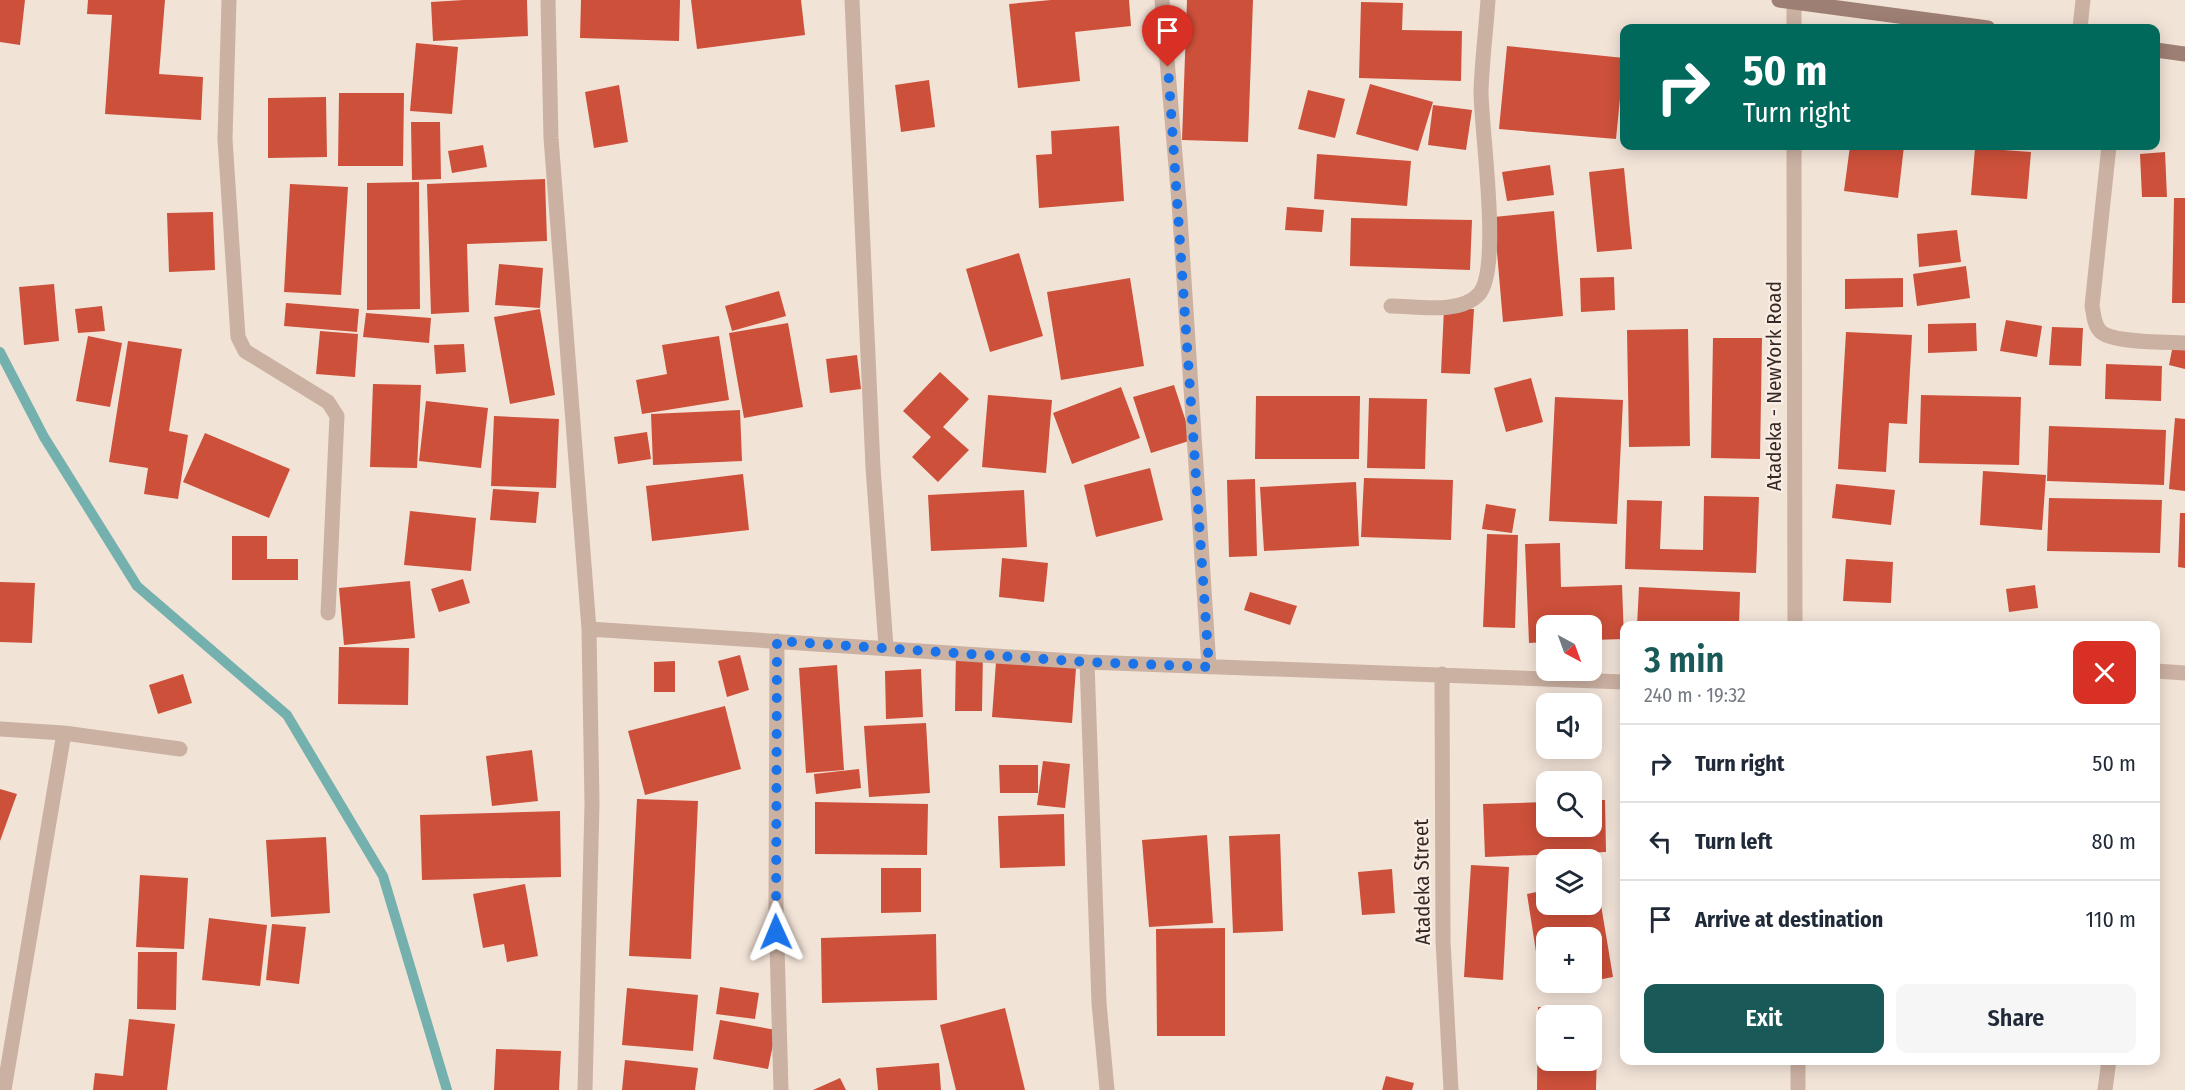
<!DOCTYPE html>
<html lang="en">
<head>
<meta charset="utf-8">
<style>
  :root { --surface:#fff; --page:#f6f6f7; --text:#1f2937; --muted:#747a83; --line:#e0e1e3; --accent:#195957 }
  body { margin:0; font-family:"Fira Sans Condensed",sans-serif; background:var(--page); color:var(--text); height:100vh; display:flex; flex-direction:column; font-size:22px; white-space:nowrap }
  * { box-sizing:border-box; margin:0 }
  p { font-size:20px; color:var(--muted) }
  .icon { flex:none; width:33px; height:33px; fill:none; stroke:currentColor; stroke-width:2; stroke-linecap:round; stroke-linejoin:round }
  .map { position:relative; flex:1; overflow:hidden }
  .details { position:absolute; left:1620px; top:621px; width:540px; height:444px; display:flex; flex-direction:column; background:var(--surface); border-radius:12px; box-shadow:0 3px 15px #0003 }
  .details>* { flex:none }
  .guide { position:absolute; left:1620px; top:24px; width:540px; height:126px; border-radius:12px; box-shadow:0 3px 15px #0003; background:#00695c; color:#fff; overflow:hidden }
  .needle { width:39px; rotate:139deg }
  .tools { position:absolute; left:1536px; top:615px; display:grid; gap:12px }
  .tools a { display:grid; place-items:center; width:66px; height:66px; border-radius:12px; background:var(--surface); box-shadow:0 3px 15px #0003; font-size:30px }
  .pin { position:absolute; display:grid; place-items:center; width:51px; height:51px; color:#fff; margin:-62px -26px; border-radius:50% 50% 50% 0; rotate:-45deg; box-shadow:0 0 6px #0007 }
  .pin .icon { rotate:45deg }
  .me { position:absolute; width:66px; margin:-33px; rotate:359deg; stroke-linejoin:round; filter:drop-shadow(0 0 4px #0008) }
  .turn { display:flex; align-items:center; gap:21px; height:126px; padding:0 24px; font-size:27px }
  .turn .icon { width:78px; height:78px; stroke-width:2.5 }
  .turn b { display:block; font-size:42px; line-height:51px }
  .round { display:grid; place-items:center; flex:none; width:63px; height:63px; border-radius:12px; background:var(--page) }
  .overview { display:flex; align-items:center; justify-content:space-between; height:102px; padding:0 24px }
  h1 { font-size:36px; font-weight:600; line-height:45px; color:var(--accent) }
  .primary-button { display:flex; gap:12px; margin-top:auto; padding:12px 24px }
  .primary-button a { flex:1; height:69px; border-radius:12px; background:var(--accent); color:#fff; font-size:24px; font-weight:600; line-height:69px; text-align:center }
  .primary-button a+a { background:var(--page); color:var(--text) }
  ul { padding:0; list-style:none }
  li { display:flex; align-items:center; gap:18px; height:78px; padding:0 24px; border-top:2px solid var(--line) }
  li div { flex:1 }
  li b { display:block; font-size:22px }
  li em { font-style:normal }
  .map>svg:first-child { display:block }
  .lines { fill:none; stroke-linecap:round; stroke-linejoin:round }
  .stream { stroke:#74b1ae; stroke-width:10 }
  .building { fill:#cd503a; fill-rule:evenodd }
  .service { stroke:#cbb1a2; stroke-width:15 }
  .minor { stroke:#cbb1a2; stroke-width:15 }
  .secondary { stroke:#9e7f74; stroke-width:15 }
  .route { stroke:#1a73e8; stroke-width:10; stroke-dasharray:0 18 }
  .labels { text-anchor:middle; stroke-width:4.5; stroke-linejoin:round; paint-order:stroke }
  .street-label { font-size:21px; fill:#352925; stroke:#faede3 }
</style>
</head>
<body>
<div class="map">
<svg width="2185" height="1090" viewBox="0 0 2185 1090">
  <rect width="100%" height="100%" fill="#f2e3d7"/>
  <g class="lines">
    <path class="stream" d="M0,352L44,437L137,586L287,715L383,876L447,1090"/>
  </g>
  <path class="building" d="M0,0H25L20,45L0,42Z
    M88,0H165L159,74L203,77L201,120L105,114L112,15L87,14Z
    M464,0H527L528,36L433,41L431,2Z
    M581,0H680L679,41L580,38Z
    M691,0H801L805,35L697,49Z
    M1051,0H1129L1131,26L1075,32L1080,81L1018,88L1009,4Z
    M1187,0H1253L1248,142L1182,140Z
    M1361,2L1403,3L1402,30L1462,31L1461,81L1359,78Z
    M416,43L458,47L452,114L410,111Z
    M1507,46L1624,58L1616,139L1499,129Z
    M929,80L935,127L901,132L895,85Z
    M1370,84L1433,102L1418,151L1356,134Z
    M619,85L628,142L594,148L585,92Z
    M1308,90L1345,99L1335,138L1298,129Z
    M339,93H404L403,166H338Z
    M326,97L327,157L268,158V98Z
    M1433,105L1472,110L1466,150L1428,145Z
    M411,122H440L441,179L412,180Z
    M1119,126L1124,201L1039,208L1036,155L1052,154L1051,131Z
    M483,145L487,167L452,173L448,151Z
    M1850,146H1904L1898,198L1844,191Z
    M1975,148L2031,152L2027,199L1971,195Z
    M2165,152L2167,197H2142L2140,154Z
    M1317,154L1411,161L1407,206L1314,199Z
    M1550,165L1554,195L1507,201L1502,172Z
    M1624,168L1632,249L1597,252L1589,172Z
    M545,179L547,241L467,244L469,312L431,314L427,184Z
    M419,182L420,309L367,310V183Z
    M290,184L348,187L341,295L284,292Z
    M2174,198H2185V303H2172Z
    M1287,207L1324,210L1322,232L1285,230Z
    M1554,211L1563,316L1503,322L1494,217Z
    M213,212L215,270L169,272L167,213Z
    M1351,218L1472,220L1470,270L1350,266Z
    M1957,230L1961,262L1919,267L1917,234Z
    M1019,253L1043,336L990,352L966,269Z
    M499,264L543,268L540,308L495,305Z
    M1966,266L1970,298L1917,306L1913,274Z
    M1614,277L1615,310L1581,312L1580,278Z
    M1130,278L1144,366L1061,380L1047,292Z
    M1903,278V307L1845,309V279Z
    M54,284L59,341L24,345L19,287Z
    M779,291L786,316L732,331L725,306Z
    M286,303L359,309L357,332L284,326Z
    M102,306L105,331L78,333L75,309Z
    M1444,308L1474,309L1470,374L1441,373Z
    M540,309L555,395L510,404L494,317Z
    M366,313L431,318L429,343L363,337Z
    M2006,320L2042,326L2037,357L2000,351Z
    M788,323L803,407L744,418L729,333Z
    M1976,323L1977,351L1928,353V324Z
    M2052,327L2083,328L2081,366L2049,365Z
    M1688,329L1690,446L1629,447L1627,330Z
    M320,331L358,334L355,377L316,374Z
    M1846,332L1912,335L1907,424L1889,423L1886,472L1838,469Z
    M88,336L122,343L110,407L76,401Z
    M719,336L729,400L642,414L636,380L667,374L662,345Z
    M1713,338H1762L1760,459L1711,458Z
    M128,341L182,349L169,431L188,435L178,499L144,494L148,468L109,462Z
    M464,344L466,372L436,374L434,345Z
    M2173,345L2185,348V369L2169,365Z
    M857,355L861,389L830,393L826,359Z
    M2106,364L2162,366L2161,401L2105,399Z
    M940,372L969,399L943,427L969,450L938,482L912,457L931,437L903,411Z
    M1531,378L1543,422L1506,432L1494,388Z
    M373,384L421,385L417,468L370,467Z
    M1174,385L1192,440L1151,453L1133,397Z
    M1121,387L1140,438L1072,464L1053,413Z
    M988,395L1052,400L1046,473L982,467Z
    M1921,395L2021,397L2019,465L1919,463Z
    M1256,396H1360L1359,459H1255Z
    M1555,397L1623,400L1617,524L1549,521Z
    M1369,398L1427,399L1425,469L1367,468Z
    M426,401L488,408L481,468L419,461Z
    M740,410L742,461L653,465L651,414Z
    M494,416L559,419L556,488L491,486Z
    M2175,418L2185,419V491L2169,489Z
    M2049,426L2166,430L2164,485L2047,481Z
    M647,432L651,459L618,464L614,437Z
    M205,433L290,469L269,518L183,482Z
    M1150,468L1163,520L1096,537L1084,485Z
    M1983,471L2046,475L2042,530L1980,525Z
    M743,474L749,530L652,541L646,486Z
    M1364,478L1453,480L1451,540L1361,537Z
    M1255,479L1257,556L1229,557L1227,480Z
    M1356,482L1359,546L1264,551L1260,487Z
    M1836,484L1895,490L1891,525L1832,518Z
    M493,489L539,492L536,523L490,520Z
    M1024,490L1027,547L931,551L928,495Z
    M1704,496L1759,497L1756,573L1625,569L1627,500L1662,501L1660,549L1703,550Z
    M2049,498L2162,500L2160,553L2047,551Z
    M1486,504L1516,509L1512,533L1482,529Z
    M410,511L476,518L471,571L404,565Z
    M2180,513H2185V568L2178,567Z
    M1487,534L1518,535L1515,628L1483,627Z
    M232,536H267V559H298V580H232Z
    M1560,543L1561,587L1622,585L1624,639L1592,640V626H1546V642L1529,643L1525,544Z
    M1002,558L1048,563L1044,602L999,597Z
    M1846,559L1893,562L1891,603L1843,601Z
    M463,579L470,603L439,612L431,589Z
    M410,581L415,638L344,645L339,588Z
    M0,582L35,583L32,643L0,642Z
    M2035,585L2038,608L2009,612L2006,589Z
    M1639,587L1740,592L1739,626H1637Z
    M1250,592L1297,606L1290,625L1244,610Z
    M339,647L409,648L408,705L338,704Z
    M956,650H983L982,711H955Z
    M740,655L749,690L727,697L718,661Z
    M675,661V692H654V662Z
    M996,662L1076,668L1072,723L992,717Z
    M837,665L844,770L806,773L799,668Z
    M921,669L923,717L886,719L885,671Z
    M183,674L192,703L158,714L149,685Z
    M725,706L741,769L645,795L628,731Z
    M926,723L930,793L869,797L864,726Z
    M1624,741V779L1623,780L1620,742Z
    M532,750L538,801L492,806L486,756Z
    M1043,761L1070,764L1065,808L1037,805Z
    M999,765H1038V793H1000Z
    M859,769L861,788L816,794L814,774Z
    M0,789L17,794L0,841Z
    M637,799L698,801L691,959L629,956Z
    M1592,800H1605L1606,852L1485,857L1483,804L1546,802V826H1592Z
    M815,802L928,804L927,855L815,854Z
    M1621,805H1624V859H1620Z
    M560,811L561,877L422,880L420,815Z
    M1064,814L1065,866L1000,868L998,816Z
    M1280,834L1283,931L1233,933L1229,836Z
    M1207,835L1213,923L1149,927L1142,840Z
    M326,837L330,913L271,917L266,840Z
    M1471,865L1509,867L1503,980L1464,977Z
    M881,868H921V912L881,913Z
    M1392,869L1395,913L1362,915L1358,872Z
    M140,875L188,878L184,949L136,947Z
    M1597,881L1613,977L1592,981V938H1546V982L1576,984L1542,990L1527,894L1546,890V904H1592V882Z
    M525,884L538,956L507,962L504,944L483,948L473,894Z
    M209,918L267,925L260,986L202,980Z
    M272,924L306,927L299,984L266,980Z
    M1225,928V1036H1157L1156,929Z
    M936,934L937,1000L822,1003L821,938Z
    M138,952H177L176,1010L137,1009Z
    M720,987L759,993L755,1019L716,1014Z
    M627,988L698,995L693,1051L622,1045Z
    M1538,1007L1598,1008L1596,1090H1537ZM1546,1016H1592V1060H1546Z
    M1005,1008L1025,1090H956L940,1025Z
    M129,1019L175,1024L167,1090H93L95,1073L123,1076Z
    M720,1020L776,1030L768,1069L713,1059Z
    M496,1049L561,1051L559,1090H494Z
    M625,1060L698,1068L695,1090H622Z
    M939,1063L941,1090H878L876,1068Z
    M1386,1076L1414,1083L1412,1090H1382Z
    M840,1078L846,1090H813Z"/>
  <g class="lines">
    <path class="service" d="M1391,306C1416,306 1460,315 1479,294C1502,268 1481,130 1481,91C1482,61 1486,30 1488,0"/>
    <path class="minor" d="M229,0L225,139L238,337L245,351L328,402L337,416L328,613
      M548,0L551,138L589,629L1087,662L1624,682
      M852,0L873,467L886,647
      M1162,0L1179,202L1209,667
      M1794,2V28
      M2080,28L2083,0
      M1794,146L1795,626
      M2109,146L2092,306C2094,315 2094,326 2101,332C2114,343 2167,342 2185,343
      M777,641L776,909L781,1090
      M1087,662L1099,1003L1107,1090
      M2156,671L2185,673
      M1442,674L1443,941L1451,1090
      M0,729L64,733L180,749
      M1798,1060V1090
      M4,1090L64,733
      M585,1090L592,803L589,629
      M2105,1090L2109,1060"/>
    <path class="secondary" d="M1779,0L1988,28
      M2156,50L2185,54"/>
  </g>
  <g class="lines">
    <path class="route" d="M776,932L777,641L1088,662L1209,667L1168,67"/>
  </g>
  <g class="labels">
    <g class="street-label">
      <text transform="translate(1774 386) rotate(-90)" y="7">Atadeka - NewYork Road</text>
      <text transform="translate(1422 882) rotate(-91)" y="7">Atadeka Street</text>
    </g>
  </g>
</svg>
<div class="tools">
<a><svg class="needle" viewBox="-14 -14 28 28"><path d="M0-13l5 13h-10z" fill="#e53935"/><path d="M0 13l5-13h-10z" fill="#747a83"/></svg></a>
<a><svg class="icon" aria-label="sound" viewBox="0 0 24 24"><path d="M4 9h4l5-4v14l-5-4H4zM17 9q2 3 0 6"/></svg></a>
<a><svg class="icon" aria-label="search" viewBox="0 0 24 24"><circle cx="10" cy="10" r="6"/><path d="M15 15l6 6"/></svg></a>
<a><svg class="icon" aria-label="layers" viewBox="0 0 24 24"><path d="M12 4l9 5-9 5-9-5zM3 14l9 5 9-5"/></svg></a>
<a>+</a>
<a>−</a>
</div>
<div class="pin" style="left:1168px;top:67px;background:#d93025"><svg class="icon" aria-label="arrive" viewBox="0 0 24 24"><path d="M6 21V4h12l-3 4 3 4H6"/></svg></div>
<svg class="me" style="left:776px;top:932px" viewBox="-20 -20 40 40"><path d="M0-17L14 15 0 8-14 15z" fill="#1a73e8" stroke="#fff" stroke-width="4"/></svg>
<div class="guide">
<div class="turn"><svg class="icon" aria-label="right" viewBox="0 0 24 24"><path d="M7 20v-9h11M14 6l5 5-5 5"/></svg><div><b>50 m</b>Turn right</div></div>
</div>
<section class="details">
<div class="overview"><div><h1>3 min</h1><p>240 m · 19:32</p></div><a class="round" style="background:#d93025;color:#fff"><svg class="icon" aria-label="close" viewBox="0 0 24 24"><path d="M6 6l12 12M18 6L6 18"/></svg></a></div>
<ul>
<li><svg class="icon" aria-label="right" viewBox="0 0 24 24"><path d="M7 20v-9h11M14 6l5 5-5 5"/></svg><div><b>Turn right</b></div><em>50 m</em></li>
<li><svg class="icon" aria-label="left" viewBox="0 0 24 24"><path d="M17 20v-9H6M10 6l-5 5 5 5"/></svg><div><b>Turn left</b></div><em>80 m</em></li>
<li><svg class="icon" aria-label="arrive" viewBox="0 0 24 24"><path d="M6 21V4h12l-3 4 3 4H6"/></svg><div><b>Arrive at destination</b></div><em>110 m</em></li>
</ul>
<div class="primary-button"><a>Exit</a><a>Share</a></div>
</section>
</div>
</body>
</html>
